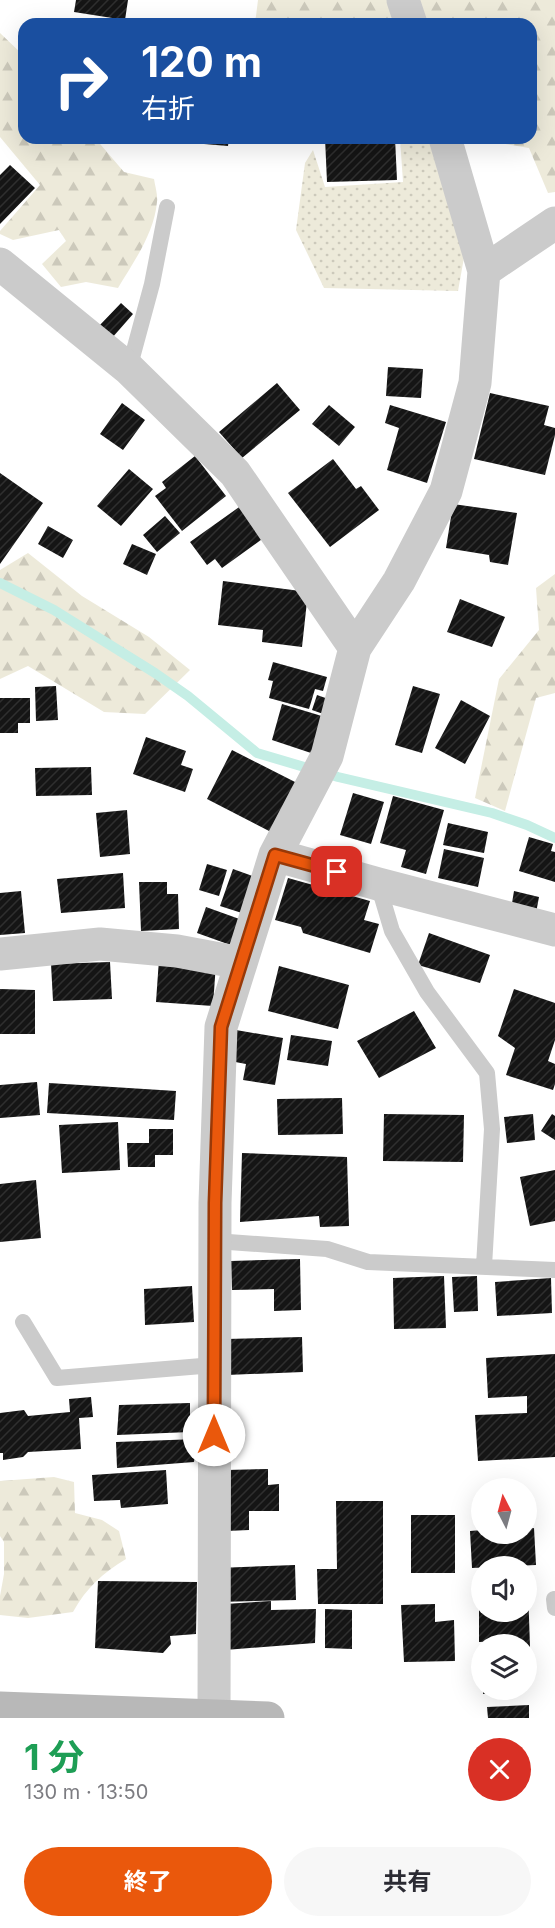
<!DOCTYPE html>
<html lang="ja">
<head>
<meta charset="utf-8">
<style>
  :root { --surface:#fff; --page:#f7f7f7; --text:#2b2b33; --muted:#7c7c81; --accent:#ea580c }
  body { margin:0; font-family:Inter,"Noto Sans JP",sans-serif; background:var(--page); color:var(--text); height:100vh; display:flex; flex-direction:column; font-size:22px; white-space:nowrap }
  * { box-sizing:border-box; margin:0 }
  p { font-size:20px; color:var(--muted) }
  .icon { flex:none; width:33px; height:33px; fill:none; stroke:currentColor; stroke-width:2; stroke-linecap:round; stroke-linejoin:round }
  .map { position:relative; height:1718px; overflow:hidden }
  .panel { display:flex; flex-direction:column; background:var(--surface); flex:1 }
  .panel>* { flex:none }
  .banner { position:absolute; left:18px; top:18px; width:519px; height:126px; border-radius:18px; box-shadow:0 6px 24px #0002; background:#1a4fa0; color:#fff; overflow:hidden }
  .needle { width:39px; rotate:354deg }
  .controls { position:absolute; left:471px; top:1478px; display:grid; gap:12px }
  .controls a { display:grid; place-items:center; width:66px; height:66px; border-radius:50%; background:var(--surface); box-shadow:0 6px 24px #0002; font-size:30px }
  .pin { position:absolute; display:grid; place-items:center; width:51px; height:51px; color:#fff; margin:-26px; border-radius:12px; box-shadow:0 3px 9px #0006 }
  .me { position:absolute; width:66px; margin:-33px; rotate:0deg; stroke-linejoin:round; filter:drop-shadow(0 0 4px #0008) }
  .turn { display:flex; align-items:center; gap:21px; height:126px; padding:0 24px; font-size:27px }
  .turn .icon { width:78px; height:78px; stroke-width:2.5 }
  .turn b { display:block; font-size:42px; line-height:51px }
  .round { display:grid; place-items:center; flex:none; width:63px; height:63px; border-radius:32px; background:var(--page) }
  .overview { display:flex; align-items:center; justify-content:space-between; height:102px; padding:0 24px }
  h1 { font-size:36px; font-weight:700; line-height:45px; color:#1e9e55 }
  .cta { display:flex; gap:12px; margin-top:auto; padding:12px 24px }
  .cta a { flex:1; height:69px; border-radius:36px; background:var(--accent); color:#fff; font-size:24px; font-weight:700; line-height:69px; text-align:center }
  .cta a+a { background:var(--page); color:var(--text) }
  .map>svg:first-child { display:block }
  .grass { fill:url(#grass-dots) }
  .forest { fill:url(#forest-firs) }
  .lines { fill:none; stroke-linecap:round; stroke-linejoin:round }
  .stream { stroke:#c5eee5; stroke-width:10 }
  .building { fill:url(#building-hatch) }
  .lane { stroke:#cbcbcb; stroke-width:16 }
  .street { stroke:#cbcbcb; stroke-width:33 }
  .secondary { stroke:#b8b8b8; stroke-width:33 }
  .route-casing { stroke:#983908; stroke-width:15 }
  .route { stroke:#ea580c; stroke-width:10 }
</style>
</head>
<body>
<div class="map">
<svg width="555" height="1718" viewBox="0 0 555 1718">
  <defs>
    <pattern id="grass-dots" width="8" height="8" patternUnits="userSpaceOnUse" patternTransform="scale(1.5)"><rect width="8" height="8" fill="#edeada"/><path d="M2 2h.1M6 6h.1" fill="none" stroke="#ccc9bb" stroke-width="1.8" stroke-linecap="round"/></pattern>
    <pattern id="forest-firs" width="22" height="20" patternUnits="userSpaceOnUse" patternTransform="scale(1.5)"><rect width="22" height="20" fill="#edeada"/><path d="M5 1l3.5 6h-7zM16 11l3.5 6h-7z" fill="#ccc9bb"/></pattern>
    <pattern id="building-hatch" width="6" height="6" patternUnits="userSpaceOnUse" patternTransform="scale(1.5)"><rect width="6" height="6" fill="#151515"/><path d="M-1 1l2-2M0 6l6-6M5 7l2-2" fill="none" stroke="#2f2f2f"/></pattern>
  </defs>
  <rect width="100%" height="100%" fill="#fff"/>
  <path class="grass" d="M400,138H429L465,252L458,291L324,288L296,230L305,163L313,150L325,187L403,182Z"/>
  <path class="forest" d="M258,0H393L397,17L374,20L334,19L326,24H255Z
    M417,0H555V192L548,193L529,148L469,138H531V24H423Z
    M0,33L24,56V138H95L124,172L154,179C155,186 158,195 157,202C154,234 134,261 118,288L86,282L61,287L42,264L66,241L59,230L13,240L0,234V231L40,185L0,137Z
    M241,138H303L301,140L241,142Z
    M28,553L82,596L149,637L190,670L145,714L104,712L28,666L0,679V570Z
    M555,574V693L536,698L505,811L475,798L499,679L539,630L536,588Z
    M54,1477L74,1482L75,1513L102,1520L119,1531L126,1559C103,1573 86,1588 73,1612L28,1618L0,1615V1596L4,1574V1542L0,1536V1481Z"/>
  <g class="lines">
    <path class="stream" d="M0,583L54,610L155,673L188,696L257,753L338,777L492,813L527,825L555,838"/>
  </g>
  <path class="building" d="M76,0H128L125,20L74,12Z
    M193,138H229L228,146L192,143Z
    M325,138H395L397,180L327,182Z
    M10,165L35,188L0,224V175Z
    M121,303L133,314L112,338L99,326Z
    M388,367L423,369L421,398L386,396Z
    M277,383L300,410L242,458L219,432Z
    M490,393L549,406L544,425L555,428V435L545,475L474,459Z
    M122,403L145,420L123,450L100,434Z
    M329,405L355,427L339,446L312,424Z
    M390,405L446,422L427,483L387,470L399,428L385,423Z
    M195,456L226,496L182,531L155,496L166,488L162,482Z
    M333,459L356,489L361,486L379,510L330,547L288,493Z
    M129,469L153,489L121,526L97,506Z
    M0,473L43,503L0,564Z
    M453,504L517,513L508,565L490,562L489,555L446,548Z
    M242,505L265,537L222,568L215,559L207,565L190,542Z
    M165,516L180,533L157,552L143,535Z
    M48,526L73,540L63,558L38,544Z
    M132,544L156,554L147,575L123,564Z
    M223,581L308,592L302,647L262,642L263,630L218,625Z
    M460,599L505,617L492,647L447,632Z
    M273,662L327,677L323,691L315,689L309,709L269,698L273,681L268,680Z
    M56,686L58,720L36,721L35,687Z
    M413,686L440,694L422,753L395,745Z
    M317,695L334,701L329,716L312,710Z
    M0,698H30V723H18V733H0Z
    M461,700L490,716L465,764L435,748Z
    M282,704L325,717L314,754L272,740Z
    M146,737L186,751L181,765L193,769L185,792L133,774Z
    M232,750L297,783L271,832L207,799Z
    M91,767L92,795L36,796L35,768Z
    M353,793L384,802L371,844L340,835Z
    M393,796L444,810L426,874L401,867L406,850L380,843Z
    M127,810L130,854L100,857L96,813Z
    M448,823L488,832L484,853L443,845Z
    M529,837L553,844L551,851L555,852V882L519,871Z
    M444,849L484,858L478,887L438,878Z
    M207,864L227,870L219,896L199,890Z
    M233,869L258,878L245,914L220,906Z
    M123,873L125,908L61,913L57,879Z
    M288,878L370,901L364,920L379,924L370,953L303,933L301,927L275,920Z
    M139,882H167V894H178L179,929L141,931Z
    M21,891L25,933L0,935V893Z
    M514,891L539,897L536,913L511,909Z
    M206,907L245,921L236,947L197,933Z
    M429,933L490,955L480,983L418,965Z
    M159,959L216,963L213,1006L156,1002Z
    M110,962L112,999L53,1001L51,964Z
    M279,966L349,985L338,1029L268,1011Z
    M0,989L35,990V1034H0Z
    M514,989L555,1003V1040L548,1061L555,1064V1084L553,1090L506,1075L515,1048L498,1036Z
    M414,1011L436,1048L379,1078L357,1041Z
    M236,1030L283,1038L275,1085L243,1080L246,1064L230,1061Z
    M291,1035L332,1041L328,1066L287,1060Z
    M37,1082L40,1115L0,1118V1085Z
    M49,1083L176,1091L174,1120L47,1113Z
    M342,1098L343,1134L278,1135L277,1099Z
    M384,1114L464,1115L463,1162L383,1161Z
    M533,1114L535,1140L507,1143L504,1117Z
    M552,1114L555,1116V1140L541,1131Z
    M118,1122L120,1170L62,1173L59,1125Z
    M149,1129H173V1155H155V1167H128L127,1143H149Z
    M242,1153L347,1157L349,1226L320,1227L319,1216L240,1222Z
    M555,1170V1221L530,1226L520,1177Z
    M36,1180L41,1238L0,1242V1184Z
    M300,1259L301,1310L274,1311V1289L232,1290L231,1261Z
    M444,1276L446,1328L394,1329L393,1278Z
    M477,1276L478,1311L454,1312L452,1277Z
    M551,1278L552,1313L497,1316L495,1282Z
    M192,1286L194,1322L145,1325L144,1289Z
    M302,1337L303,1372L227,1375L226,1339Z
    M555,1354V1457L478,1461L475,1415L527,1413V1396L488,1398L486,1358Z
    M91,1397L93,1417L79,1418L81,1449L28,1452L23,1457L3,1460V1453H0V1413L24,1410L28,1416L70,1412L69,1399Z
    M190,1403V1432L117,1435L119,1405Z
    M197,1439L194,1462L117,1468L116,1442Z
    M268,1469V1485L279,1484V1511H249V1530L227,1531L226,1470Z
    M166,1470L168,1504L121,1508L120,1500L94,1501L92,1475Z
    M336,1501H383V1604H318L317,1569H337Z
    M411,1515H455V1573H411Z
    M534,1528L536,1565L472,1568L470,1531L482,1530V1533H526V1529Z
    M295,1565L296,1600L218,1602L217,1568Z
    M98,1581L197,1582L196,1634L170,1636L171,1644L163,1653L95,1648Z
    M526,1588H528L530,1647H526V1644H508V1641L479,1642V1604H482V1611H526Z
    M271,1601V1610L316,1609L315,1643L225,1650V1604Z
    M435,1604V1622L454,1620L455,1661L404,1662L401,1605Z
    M325,1609L352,1610V1649L325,1648Z
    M483,1689H513L514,1693L483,1694Z
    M529,1705V1718H488L487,1707Z"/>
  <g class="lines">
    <path class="lane" d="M129,369L152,284L167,207
      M378,884L392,931L427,992L487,1073L492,1129L484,1266
      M215,1241L327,1249L368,1262L555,1270
      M23,1322L57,1378L214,1365
      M554,1599L555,1608"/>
    <path class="street" d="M403,0L411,24
      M0,264L129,369L235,473L355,648
      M484,271L555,223
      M275,855L378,884L555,930
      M0,954L100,944L177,951L241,963
      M214,1718L215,1203L221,1027L275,855L327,756L355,648L399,581L446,491L475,383L484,271L445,138"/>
    <path class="secondary" d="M0,1708L268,1718"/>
  </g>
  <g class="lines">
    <g class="route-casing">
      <path id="route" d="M214,1435L215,1203L221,1027L275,855L337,872"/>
    </g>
    <use href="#route" class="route"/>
  </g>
</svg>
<div class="controls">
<a><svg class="needle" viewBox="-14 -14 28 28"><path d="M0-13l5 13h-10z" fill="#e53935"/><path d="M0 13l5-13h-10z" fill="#7c7c81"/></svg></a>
<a><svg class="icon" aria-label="sound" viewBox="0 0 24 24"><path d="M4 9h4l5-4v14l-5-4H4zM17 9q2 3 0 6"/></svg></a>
<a><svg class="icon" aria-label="layers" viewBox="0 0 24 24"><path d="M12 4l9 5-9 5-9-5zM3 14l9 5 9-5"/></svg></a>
</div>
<div class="pin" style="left:337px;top:872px;background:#d93025"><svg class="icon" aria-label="arrive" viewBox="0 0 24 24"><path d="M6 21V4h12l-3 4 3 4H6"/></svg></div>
<svg class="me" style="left:214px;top:1435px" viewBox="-20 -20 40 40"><circle r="19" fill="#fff"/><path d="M0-13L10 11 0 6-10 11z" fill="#ea580c"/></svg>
<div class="banner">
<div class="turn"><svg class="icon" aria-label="right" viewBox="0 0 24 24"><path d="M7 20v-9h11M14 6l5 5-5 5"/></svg><div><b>120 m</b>右折</div></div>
</div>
</div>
<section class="panel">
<div class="overview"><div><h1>1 分</h1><p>130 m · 13:50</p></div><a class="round" style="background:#d93025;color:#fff"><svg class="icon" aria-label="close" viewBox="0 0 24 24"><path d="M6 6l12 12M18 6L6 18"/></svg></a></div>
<div class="cta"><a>終了</a><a>共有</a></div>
</section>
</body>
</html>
